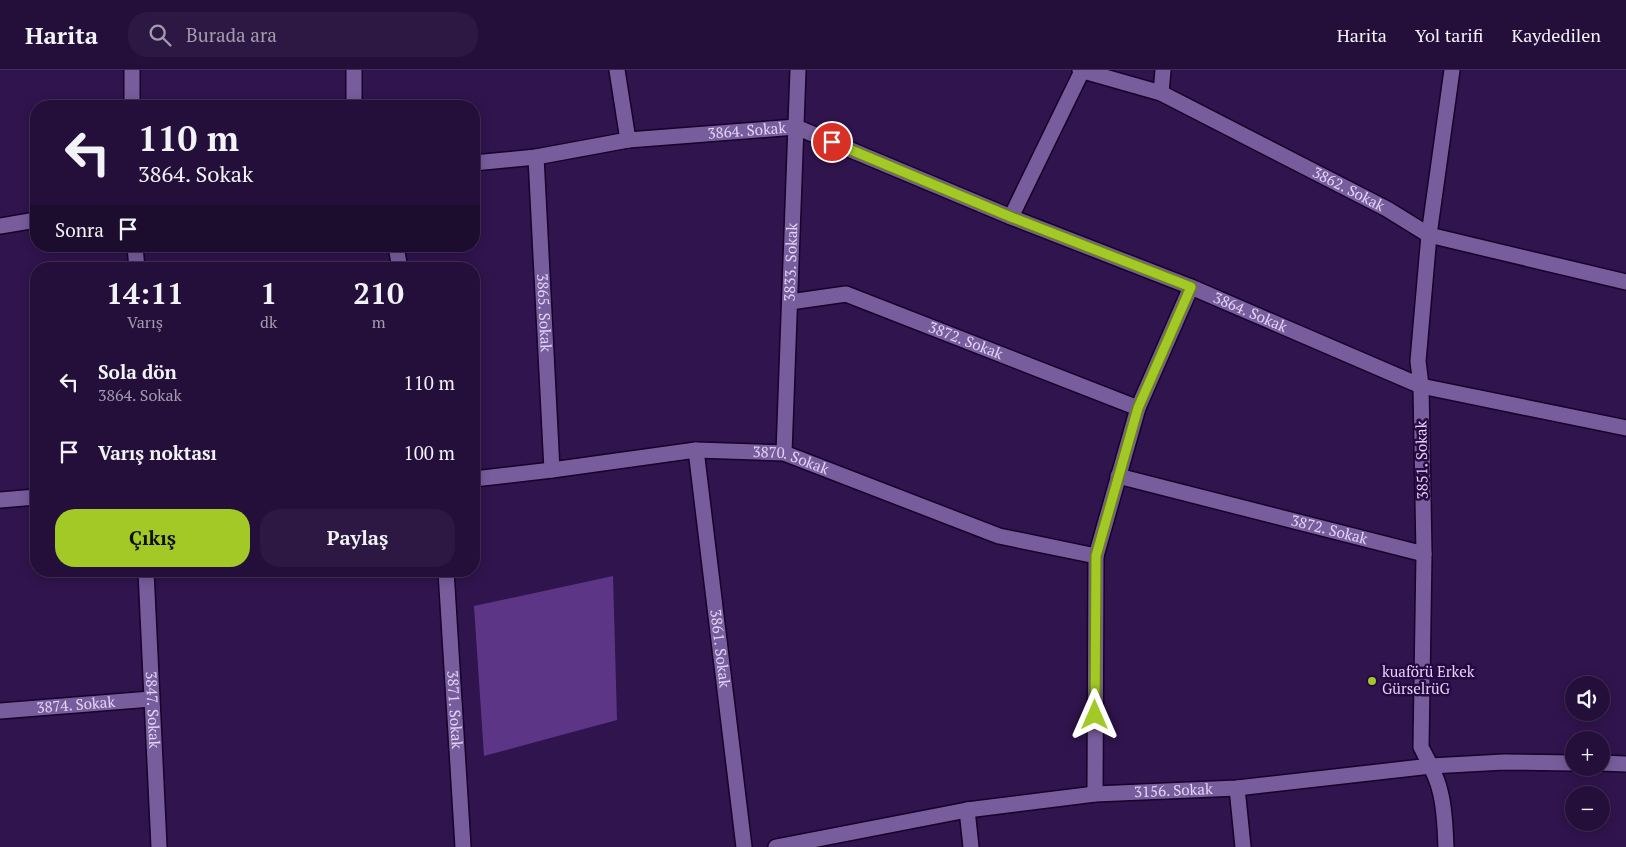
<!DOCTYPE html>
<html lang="tr">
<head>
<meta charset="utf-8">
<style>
  :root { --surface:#240f3a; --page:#2c1842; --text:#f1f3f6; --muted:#a39caf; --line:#412f54; --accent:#a3c927 }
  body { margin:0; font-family:"PT Serif",serif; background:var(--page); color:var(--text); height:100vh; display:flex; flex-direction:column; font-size:19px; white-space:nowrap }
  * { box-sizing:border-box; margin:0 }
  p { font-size:16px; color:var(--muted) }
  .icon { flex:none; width:28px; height:28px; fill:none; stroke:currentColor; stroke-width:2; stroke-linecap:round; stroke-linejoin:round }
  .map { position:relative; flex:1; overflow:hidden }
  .side { position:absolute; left:30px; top:192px; width:450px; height:315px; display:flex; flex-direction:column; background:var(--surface); border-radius:20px; box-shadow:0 2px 12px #0003,0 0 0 1px var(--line) }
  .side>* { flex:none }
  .top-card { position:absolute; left:30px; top:30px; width:450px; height:152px; border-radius:20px; box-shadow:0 2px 12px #0003,0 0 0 1px var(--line); background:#240f3a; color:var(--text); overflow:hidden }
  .controls { position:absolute; left:1565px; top:606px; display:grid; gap:10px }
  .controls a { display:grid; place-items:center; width:45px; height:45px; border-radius:50%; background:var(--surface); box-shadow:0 2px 12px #0003,0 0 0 1px var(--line); font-size:25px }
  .pin { position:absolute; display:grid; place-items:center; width:42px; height:42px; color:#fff; margin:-21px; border:2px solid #fff; border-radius:50%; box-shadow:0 1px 5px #0007 }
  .me { position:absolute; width:55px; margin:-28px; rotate:0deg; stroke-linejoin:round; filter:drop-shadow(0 0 4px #0008) }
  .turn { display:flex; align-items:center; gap:18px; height:105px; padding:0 25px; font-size:22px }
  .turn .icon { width:65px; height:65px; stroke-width:2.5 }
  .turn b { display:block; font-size:35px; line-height:42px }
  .then { display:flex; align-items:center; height:48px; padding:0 25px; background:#0003; gap:10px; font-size:19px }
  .eta { display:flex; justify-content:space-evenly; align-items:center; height:85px; text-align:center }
  .eta b { font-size:30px; font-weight:800; line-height:35px }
  .action { display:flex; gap:10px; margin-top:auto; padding:10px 25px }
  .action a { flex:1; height:58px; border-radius:20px; background:var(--accent); color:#111; font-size:20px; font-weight:800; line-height:58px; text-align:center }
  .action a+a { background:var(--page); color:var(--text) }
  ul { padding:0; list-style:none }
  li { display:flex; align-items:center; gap:15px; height:70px; padding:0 25px }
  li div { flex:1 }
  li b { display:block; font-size:19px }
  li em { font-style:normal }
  header { display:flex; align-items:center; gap:30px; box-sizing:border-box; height:70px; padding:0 25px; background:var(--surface); border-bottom:1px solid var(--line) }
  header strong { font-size:24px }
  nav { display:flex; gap:28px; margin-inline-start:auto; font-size:18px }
  .search { width:350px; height:45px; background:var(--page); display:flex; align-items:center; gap:12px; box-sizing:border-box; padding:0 18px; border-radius:20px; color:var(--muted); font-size:19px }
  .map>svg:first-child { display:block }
  .green { fill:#5c3586 }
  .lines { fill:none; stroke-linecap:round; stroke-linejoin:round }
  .street-casing { stroke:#16022a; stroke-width:18 }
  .secondary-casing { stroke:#16022a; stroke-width:18 }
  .street { stroke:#785d9c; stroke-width:15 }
  .secondary { stroke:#785d9c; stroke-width:15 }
  .route-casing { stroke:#6a8319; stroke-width:12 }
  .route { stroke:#a3c927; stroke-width:9 }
  .poi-dot { fill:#a3c927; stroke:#260842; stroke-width:2 }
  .labels { text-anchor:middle; stroke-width:5; stroke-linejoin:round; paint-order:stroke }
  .street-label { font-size:15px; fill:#e2d4f7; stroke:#260842 }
  .poi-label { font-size:15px; fill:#e2d4f7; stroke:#260842; text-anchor:start }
</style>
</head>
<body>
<header>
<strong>Harita</strong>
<div class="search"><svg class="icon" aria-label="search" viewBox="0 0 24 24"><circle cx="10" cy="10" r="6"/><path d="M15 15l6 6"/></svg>Burada ara</div>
<nav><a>Harita</a><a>Yol tarifi</a><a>Kaydedilen</a></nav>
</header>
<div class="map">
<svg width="1626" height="777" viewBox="0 0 1626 777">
  <rect width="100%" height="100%" fill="#30144d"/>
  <path class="green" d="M613,506L617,650L484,686L474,536Z"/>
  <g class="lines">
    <g class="street-casing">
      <g id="street">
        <path d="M354,0V36"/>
        <path d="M617,0L628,70"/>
        <path id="s1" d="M1080,0L1161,23L1387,139L1429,165L1626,212"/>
        <path d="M1161,23L1163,0"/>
        <path id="s2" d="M536,87L552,400"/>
        <path id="s3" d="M474,93L536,87L628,70L796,57L1011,147L1191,217L1421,316L1626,358"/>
        <path d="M1011,147L1082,1"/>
        <path d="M0,156L36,150"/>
        <path d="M396,176L400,199"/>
        <path id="s4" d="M790,232L846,224L1138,338"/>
        <path id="s5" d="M696,380L744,777"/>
        <path id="s6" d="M784,383L798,0"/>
        <path id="s7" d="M1118,406L1424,484"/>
        <path id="s8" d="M474,409L552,400L696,380L784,383L999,466L1096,486"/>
        <path d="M0,430L36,427"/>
        <path id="s9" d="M446,501L463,777"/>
        <path id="s10" d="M0,641L151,629"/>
        <path d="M1601,693L1626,694"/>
        <path d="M1237,718L1243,777"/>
        <path d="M1095,724L1096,486L1138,338L1191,217"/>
        <path d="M967,740L971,777"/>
        <path id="s11" d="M776,777L967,740L1095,724L1237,718L1431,696L1504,692L1574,693"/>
        <path d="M1446,777C1445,758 1445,739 1440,721C1437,706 1428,691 1421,677L1424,484L1421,316L1418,291L1429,165L1452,0"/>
      </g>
    </g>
    <g class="secondary-casing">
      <g id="secondary">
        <path d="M132,36V0"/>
        <path d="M135,176L137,199"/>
        <path id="s12" d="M146,501L159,777"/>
      </g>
    </g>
    <use href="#street" class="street"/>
    <use href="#secondary" class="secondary"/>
  </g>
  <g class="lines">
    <g class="route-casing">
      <path id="route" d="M832,72L1011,147L1191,217L1138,338L1096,486L1095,645"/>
    </g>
    <use href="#route" class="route"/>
  </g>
  <circle class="poi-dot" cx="1372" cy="611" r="5"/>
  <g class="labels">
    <g class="street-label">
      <text dy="5" stroke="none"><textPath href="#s3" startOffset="275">3864. Sokak</textPath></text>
      <text dy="5" stroke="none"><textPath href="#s1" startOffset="295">3862. Sokak</textPath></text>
      <text dy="5" stroke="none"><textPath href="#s6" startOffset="191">3833. Sokak</textPath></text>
      <text dy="5" stroke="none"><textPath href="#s3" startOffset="815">3864. Sokak</textPath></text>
      <text dy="5" stroke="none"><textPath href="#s2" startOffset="156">3865. Sokak</textPath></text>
      <text dy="5" stroke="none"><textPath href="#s4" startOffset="185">3872. Sokak</textPath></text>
      <text transform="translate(1422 390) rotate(-91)" y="5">3851. Sokak</text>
      <text dy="5" stroke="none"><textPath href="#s8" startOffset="320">3870. Sokak</textPath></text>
      <text dy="5" stroke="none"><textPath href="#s7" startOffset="218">3872. Sokak</textPath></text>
      <text dy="5" stroke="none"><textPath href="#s5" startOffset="200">3861. Sokak</textPath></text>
      <text dy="5" stroke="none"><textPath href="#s10" startOffset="76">3874. Sokak</textPath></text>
      <text dy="5" stroke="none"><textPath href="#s12" startOffset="139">3847. Sokak</textPath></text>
      <text dy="5" stroke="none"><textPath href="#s9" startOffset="139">3871. Sokak</textPath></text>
      <text dy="5" stroke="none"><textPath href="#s11" startOffset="402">3156. Sokak</textPath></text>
    </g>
    <g class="poi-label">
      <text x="1382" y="607">kuaförü Erkek<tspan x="1382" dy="17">GürselrüG</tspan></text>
    </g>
  </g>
</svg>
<div class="controls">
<a><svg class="icon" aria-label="sound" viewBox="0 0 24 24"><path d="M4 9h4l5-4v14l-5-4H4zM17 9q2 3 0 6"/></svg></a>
<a>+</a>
<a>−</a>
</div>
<div class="pin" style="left:832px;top:72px;background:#d93025"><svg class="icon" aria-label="arrive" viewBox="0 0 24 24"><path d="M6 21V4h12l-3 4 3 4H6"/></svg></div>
<svg class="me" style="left:1095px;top:645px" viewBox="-20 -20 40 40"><path d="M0-17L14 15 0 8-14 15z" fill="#a3c927" stroke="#fff" stroke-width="4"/></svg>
<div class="top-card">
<div class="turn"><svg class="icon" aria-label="left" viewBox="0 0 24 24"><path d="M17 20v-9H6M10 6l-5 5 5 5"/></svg><div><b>110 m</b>3864. Sokak</div></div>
<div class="then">Sonra<svg class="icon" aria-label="arrive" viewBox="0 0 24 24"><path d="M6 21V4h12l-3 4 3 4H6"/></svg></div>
</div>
<section class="side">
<div class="eta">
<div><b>14:11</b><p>Varış</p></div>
<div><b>1</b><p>dk</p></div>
<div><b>210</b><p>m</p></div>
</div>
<ul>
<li><svg class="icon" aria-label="left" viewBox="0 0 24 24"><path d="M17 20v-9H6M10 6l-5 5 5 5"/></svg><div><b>Sola dön</b><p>3864. Sokak</p></div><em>110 m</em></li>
<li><svg class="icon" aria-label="arrive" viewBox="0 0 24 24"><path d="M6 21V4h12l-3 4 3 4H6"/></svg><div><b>Varış noktası</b></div><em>100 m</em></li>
</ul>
<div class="action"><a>Çıkış</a><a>Paylaş</a></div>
</section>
</div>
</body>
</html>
